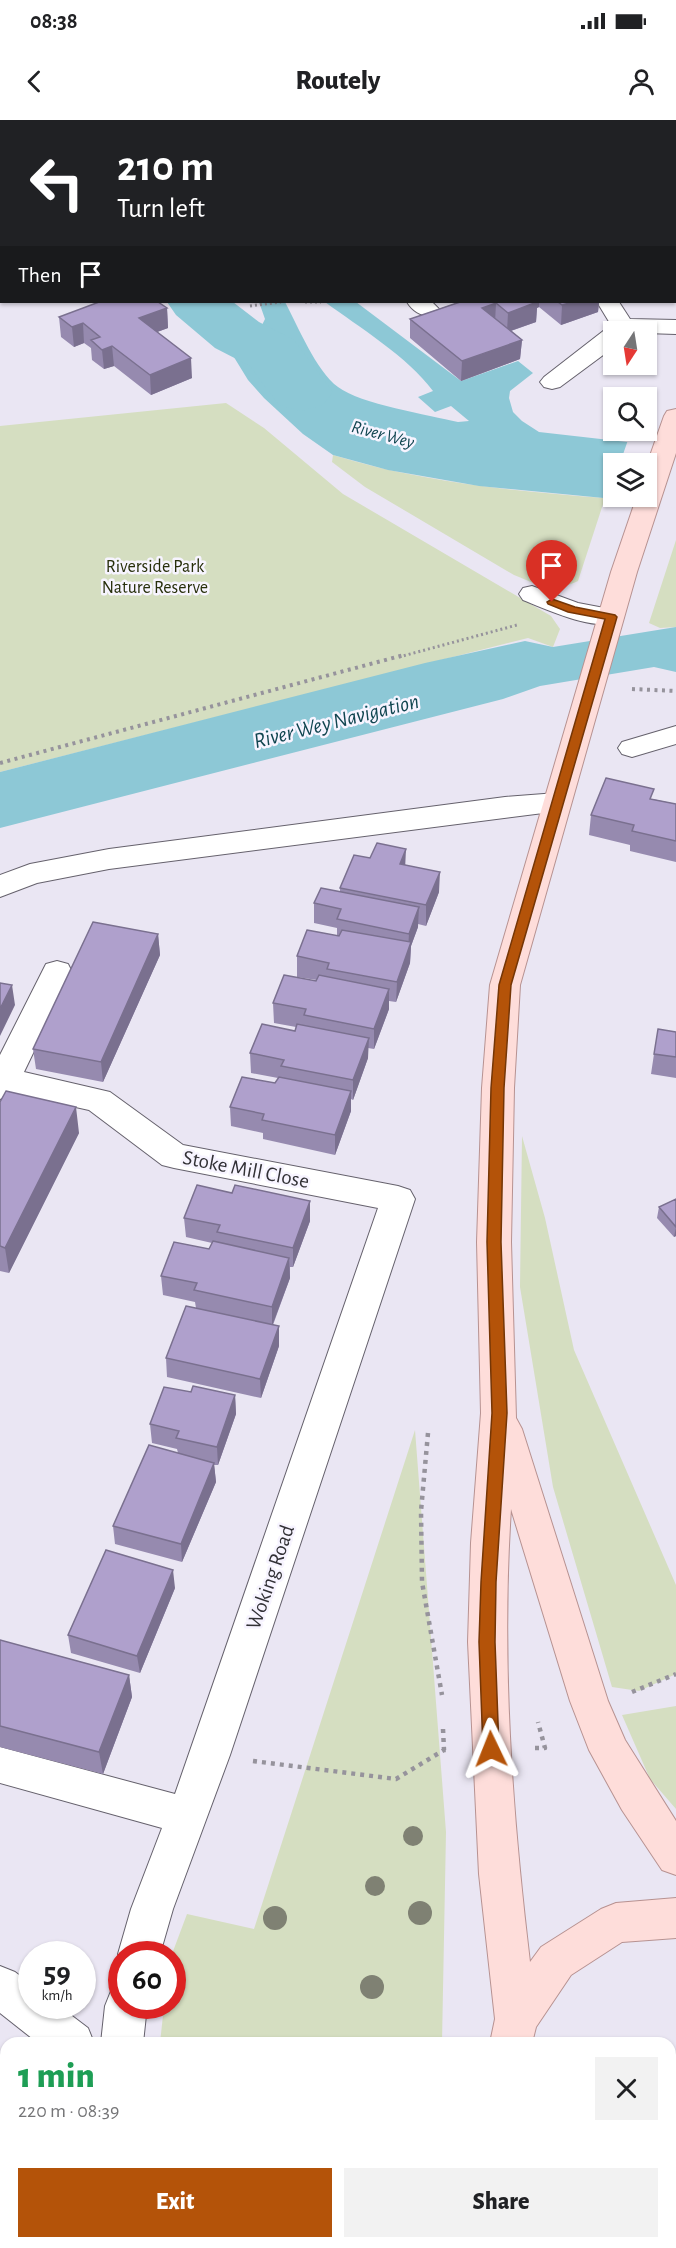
<!DOCTYPE html>
<html lang="en">
<head>
<meta charset="utf-8">
<style>
  :root { --surface:#fff; --page:#f2f2f2; --text:#202124; --muted:#757577; --accent:#b45309 }
  body { margin:0; font-family:"Alegreya Sans",sans-serif; background:var(--page); color:var(--text); height:100vh; display:flex; flex-direction:column; font-size:22px; white-space:nowrap }
  * { box-sizing:border-box; margin:0 }
  p { font-size:20px; color:var(--muted) }
  .icon { flex:none; width:33px; height:33px; fill:none; stroke:currentColor; stroke-width:2; stroke-linecap:round; stroke-linejoin:round }
  .map { position:relative; flex:1; overflow:hidden }
  .sheet { position:absolute; left:0px; top:1917px; width:676px; height:212px; display:flex; flex-direction:column; background:var(--surface); border-radius:18px 18px 0 0; box-shadow:0 2px 4px #0004 }
  .sheet>* { flex:none }
  .banner { position:absolute; left:0px; top:0px; width:676px; height:183px; box-shadow:0 2px 4px #0004; background:#202124; color:#fff; overflow:hidden }
  .needle { width:39px; rotate:192deg }
  .fabs { position:absolute; left:603px; top:201px; display:grid; gap:12px }
  .fabs a { display:grid; place-items:center; width:54px; height:54px; border-radius:0px; background:var(--surface); box-shadow:0 2px 4px #0004; font-size:30px }
  .speed { position:absolute; left:18px; top:1821px; display:flex; gap:12px; font-size:30px; font-weight:700; text-align:center }
  .speed>* { display:grid; place-content:center; width:78px; height:78px; border-radius:50%; background:var(--surface); box-shadow:0 2px 4px #0004; line-height:1 }
  .speed small { font-size:15px; font-weight:400 }
  .speed .limit { border:9px solid #d22; background:#fff; color:#111 }
  .pin { position:absolute; display:grid; place-items:center; width:51px; height:51px; color:#fff; margin:-62px -26px; border-radius:50% 50% 50% 0; rotate:-45deg; box-shadow:0 0 6px #0007 }
  .pin .icon { rotate:45deg }
  .me { position:absolute; width:66px; margin:-33px; rotate:358deg; stroke-linejoin:round; filter:drop-shadow(0 0 4px #0008) }
  .turn { display:flex; align-items:center; gap:21px; height:126px; padding:0 18px; font-size:27px }
  .turn .icon { width:78px; height:78px; stroke-width:2.5 }
  .turn b { display:block; font-size:42px; line-height:51px }
  .then { display:flex; align-items:center; height:57px; padding:0 18px; background:#0003; gap:12px; font-size:22px }
  .round { display:grid; place-items:center; flex:none; width:63px; height:63px; border-radius:0px; background:var(--page) }
  .overview { display:flex; align-items:center; justify-content:space-between; height:102px; padding:0 18px }
  h1 { font-size:36px; font-weight:800; line-height:45px; color:#1e9e55 }
  .primary-button { display:flex; gap:12px; margin-top:auto; padding:12px 18px }
  .primary-button a { flex:1; height:69px; border-radius:0px; background:var(--accent); color:#fff; font-size:24px; font-weight:800; line-height:69px; text-align:center }
  .primary-button a+a { background:var(--page); color:var(--text) }
  .status { display:flex; justify-content:space-between; align-items:center; height:42px; padding:0 30px; background:var(--surface); direction:ltr }
  .status svg { height:16px; fill:currentColor }
  header { display:flex; justify-content:space-between; align-items:center; height:78px; padding:0 18px; background:var(--surface); font-size:27px; font-weight:800 }
  .map>svg:first-child { display:block }
  .green { fill:#d5dec1 }
  .water { fill:#8dc8d6; fill-rule:evenodd }
  .pier { fill:#eae6f3 }
  .lines { fill:none; stroke-linecap:round; stroke-linejoin:round }
  .river { fill:#8dc8d6; fill-rule:evenodd }
  .minor-casing { stroke:#65616c; stroke-width:2 }
  .major-casing { stroke:#b79291; stroke-width:2 }
  .highway-casing { stroke:#b79291; stroke-width:2 }
  .path-far2 { stroke:#96939c; stroke-width:3; stroke-dasharray:2 3; stroke-linecap:butt }
  .path-far1 { stroke:#96939c; stroke-width:4; stroke-dasharray:3 4.5; stroke-linecap:butt }
  .path { stroke:#96939c; stroke-width:4.5; stroke-dasharray:4 5; stroke-linecap:butt }
  .minor { fill:#fff; fill-rule:evenodd }
  .major { fill:#feddda; fill-rule:evenodd }
  .highway { fill:#fec6c2; fill-rule:evenodd }
  .tree { fill:#7f8173 }
  .wall { fill:#968aaf }
  .shaded-wall { fill:#7a708f }
  .building { fill:#afa0cc; stroke:#7a708f; stroke-width:1.5 }
  .route { fill:#b45309; stroke:#753606; stroke-width:1.5 }
  .labels { text-anchor:middle; stroke-width:5; stroke-linejoin:round; paint-order:stroke }
  .far-water-label { font-size:18px; font-style:italic; fill:#104550; stroke:#f7f4ff }
  .far-park-label { font-size:18px; fill:#272f0b; stroke:#f7f4ff }
  .street-label { font-size:21px; fill:#323136; stroke:#f7f4ff }
  .water-label { font-size:22px; font-style:italic; fill:#104550; stroke:#f7f4ff }
</style>
</head>
<body>
<div class="status"><b>08:38</b><svg viewBox="0 0 49 12"><path d="M0 12V9h3v3zM5 12V6h3v6zM10 12V3h3v9zM15 12V0h3v12zM26 1h20v11H26zM47 4h2v5h-2z"/></svg></div>
<header><svg class="icon" aria-label="back" viewBox="0 0 24 24"><path d="M15 5l-7 7 7 7"/></svg>Routely<svg class="icon" aria-label="person" viewBox="0 0 24 24"><circle cx="12" cy="8" r="4"/><path d="M4 21q1-7 8-7t8 7"/></svg></header>
<div class="map">
<svg width="676" height="2128" viewBox="0 0 676 2128">
  <rect width="100%" height="100%" fill="#eae6f3"/>
  <path class="green" d="M226,283L264,308L343,374L551,496L560,509L553,527L528,518L0,652V306Z
    M333,335C421,362 513,371 605,378L578,461C553,473 538,465 514,455L365,367L332,342Z
    M676,420V507L660,508L649,503Z
    M522,1016L545,1098L574,1230L676,1465V1554L639,1571L612,1567L553,1367L520,1167Z
    M415,1310L446,1712L442,1923H160L164,1886H172V1834L187,1794L254,1809Z
    M676,1586V1689L650,1659L622,1595Z"/>
  <path class="water" d="M259,182H285C298,206 316,251 338,267C360,284 429,295 458,302L469,301L451,286L435,292L418,277L433,271C407,236 360,208 325,182H356L461,261L518,241L533,253L510,271L509,278L513,292L522,301L539,312L636,323L676,385L479,366L388,350L333,335L303,314L264,278L248,260L221,216L202,200L226,189L258,213L265,199ZM614,344H646V376H614Z
    M676,507V552L654,547L540,566L503,579L0,708V652L425,543L525,521L553,527Z"/>
  <path class="pier" d="M628,320L676,326V388L608,381L613,365L614,376H646V344L620,343Z"/>
  <g class="lines">
    <path class="river" d="M167,182H233L259,202L294,220L333,272L323,285L301,291L279,285L250,246L215,228L176,195Z"/>
    <g class="minor-casing">
      <path id="minor" d="M407,182H432L440,190L437,195C424,198 414,193 407,182Z
        M597,182H619L630,199L676,200V214L614,212V227L560,267L552,269L544,267L540,262L544,257L611,205Z
        M532,466L578,483L620,491L624,497L620,503C591,510 550,491 523,480L519,474L523,468Z
        M676,606V624L632,637L622,634L618,628L622,622Z
        M557,673L567,676L571,683L567,690L109,749L37,763L0,777V755L30,744L109,729L505,677Z
        M57,841L68,844L72,852L24,952L110,972L183,1025L398,1066L410,1070L415,1079L230,1635L173,1789L160,1834H122V1842L118,1834L131,1789L162,1708L0,1663V1627L175,1674L378,1088L174,1048L162,1045L89,990L13,973L0,979V935L46,844Z
        M0,1846L15,1852L32,1865V1886H59L88,1908L94,1923H38L0,1893Z
        M122,1867V1886H147L143,1923H101L105,1886L111,1871Z
        M38,2122H83L81,2128H35Z
        M211,2122H256L258,2128H212Z
        M414,2122H480L483,2128H416Z"/>
    </g>
    <g class="major-casing">
      <path id="major" d="M676,289V333L637,452L520,865L514,968L511,1122L516,1298L522,1309L608,1581L625,1620L676,1701V1755L662,1750L622,1690L589,1630L570,1581L511,1389C501,1540 512,1693 530,1842L541,1827L601,1789L616,1783L676,1778V1818L622,1822L571,1855L536,1907L532,1923H490L495,1899L479,1754L468,1522L471,1423L481,1293L477,1122L482,968L490,865L611,452L637,376H646V347L664,296L667,291Z
        M544,2122H594L597,2128H546Z"/>
    </g>
    <g class="highway-casing">
      <path id="highway" d="M299,0H334L335,2H300Z
        M605,0H634L635,2H606Z
        M675,3H676V15H675Z
        M675,41H676V54H675Z"/>
    </g>
    <path class="path-far2" d="M305,182H321
      M250,186L281,182
      M399,537L517,505"/>
    <path class="path-far1" d="M632,569L676,571
      M0,643L404,535"/>
    <path class="path" d="M428,1313L421,1391L422,1462L442,1575
      M632,1572L676,1554
      M443,1609L444,1630
      M535,1628H545L538,1602
      M253,1641L396,1659L444,1630H449"/>
    <use href="#minor" class="minor"/>
    <use href="#major" class="major"/>
    <use href="#highway" class="highway"/>
  </g>
  <g class="tree">
    <circle cx="413" cy="1716" r="10"/>
    <circle cx="375" cy="1766" r="10"/>
    <circle cx="420" cy="1793" r="12"/>
    <circle cx="275" cy="1798" r="12"/>
    <circle cx="372" cy="1867" r="12"/>
  </g>
  <path class="wall" d="M458,182H599L598,192L561,205L539,187L537,188L536,202L511,211L522,220L520,239L461,261L410,218V199L459,182Z
    M167,188L168,208L157,212L192,258L151,275L114,246L104,249L92,240L91,228L84,223L74,227L61,217L59,197Z
    M653,679L676,684V742L630,731V725L589,715L591,695Z
    M405,745L439,772L426,806L418,804V807L411,826L410,843L396,882L389,881V889L374,929L368,928V938L353,980L351,979V991L335,1035L263,1019V1013L231,1006L230,987L275,963L278,958L251,953L250,933L295,911L296,907L274,903L273,883L317,860L297,857V836L337,816V808L314,803V783L340,771V768Z
    M158,814L160,835L103,962L36,949L33,929Z
    M676,912V958L651,954L654,934Z
    M0,982L79,1013L9,1153L0,1151Z
    M676,1079V1116L674,1117L657,1098L659,1087Z
    M184,1098L310,1101L293,1147H290V1158L273,1205L279,1206V1226L261,1278L167,1257L166,1238L196,1188L195,1182L163,1175L161,1156L209,1129L212,1123L186,1117Z
    M191,1272L235,1275L236,1294L218,1345H214L216,1362L182,1442L115,1424L113,1406L178,1333L177,1329L152,1323L150,1304Z
    M175,1468L140,1553L71,1533L68,1515Z
    M0,1520L129,1555L132,1577L103,1654L0,1627Z"/>
  <path class="shaded-wall" d="M525,182H539V187L537,188L536,202L507,212L508,193Z
    M573,182H599L598,192L561,205L562,185Z
    M496,183L495,203L482,188Z
    M167,188L168,208L141,218L139,198Z
    M83,203L84,223L74,227L72,207Z
    M522,220L520,239L461,261L462,241Z
    M112,226L114,246L104,249L102,230Z
    M191,238L192,258L151,275L150,255Z
    M406,729L405,750L400,744Z
    M440,752L439,772L426,806V785Z
    M419,787L418,807L411,826L410,843L396,882L397,862L408,830L409,814Z
    M158,814L160,835L103,962L101,942Z
    M12,865L15,885L0,916V889Z
    M389,869V889L374,929V909Z
    M369,918L368,938L353,980V960Z
    M351,971V991L335,1035V1015Z
    M76,987L79,1013L9,1153L5,1128Z
    M310,1081V1101L293,1147V1128Z
    M676,1106V1116L674,1117L676,1107Z
    M289,1138L290,1158L272,1206V1187Z
    M279,1206V1226L261,1278L260,1259Z
    M235,1275L236,1294L218,1345L217,1327Z
    M214,1343L216,1362L182,1442L181,1424Z
    M173,1450L175,1468L140,1553L137,1536Z
    M129,1555L132,1577L103,1654L99,1632Z"/>
  <path class="building" d="M99,182H158L167,188L139,198L191,238L150,255L112,226L102,230L91,220L100,217L83,203L72,207L59,197Z
    M460,182H537L508,193L496,183L482,188L522,220L462,241L410,199Z
    M558,182H573L562,185Z
    M606,658L654,669L650,679L676,684V721L632,711L634,705L591,695Z
    M377,723L406,729L400,744L440,752L426,785L340,768L354,735L370,738Z
    M321,768L419,787L409,814L337,799L341,789L314,783Z
    M93,802L158,814L101,942L33,929Z
    M307,810L339,816L342,810L411,822L397,862L327,849L329,843L297,836Z
    M284,855L316,861L319,855L389,869L374,909L304,895L306,889L273,883Z
    M0,863L12,865L0,889Z
    M262,904L295,911L297,904L369,918L353,960L281,946L284,940L250,933Z
    M658,909L676,912V937L654,934Z
    M242,957L275,963L279,957L351,971L335,1015L262,1000L264,994L230,987Z
    M6,971L76,987L5,1128L0,1126V982Z
    M197,1065L232,1073L235,1065L310,1081L293,1128L217,1112L220,1105L184,1098Z
    M676,1079V1107L659,1087Z
    M213,1121L289,1138L272,1187L194,1170L197,1163L161,1156L174,1122L209,1129Z
    M186,1186L279,1206L260,1259L166,1238Z
    M193,1266L235,1275L217,1327L176,1318L179,1311L150,1304L164,1267L191,1272Z
    M149,1325L214,1343L181,1424L113,1406Z
    M106,1430L173,1450L137,1536L68,1515Z
    M0,1520L129,1555L99,1632L0,1606Z"/>
  <path class="route" d="M552,479L575,487L615,495L617,497L511,865L504,968L501,1122L507,1293L496,1462L495,1522L499,1629L497,1634L491,1636L485,1634L483,1629L479,1522L481,1462L492,1293L487,1122L491,968L499,865L605,499L568,492L548,484L547,482Z"/>
  <g class="labels">
    <g class="far-water-label">
      <text transform="translate(383 314) rotate(15)" y="6">River Wey</text>
    </g>
    <g class="far-park-label">
      <text x="155" y="452">Riverside Park<tspan x="155" dy="21">Nature Reserve</tspan></text>
    </g>
    <g class="street-label">
      <text transform="translate(246 1049) rotate(11)" y="7">Stoke Mill Close</text>
      <text transform="translate(270 1457) rotate(-71)" y="7">Woking Road</text>
    </g>
    <g class="water-label">
      <text transform="translate(336 600) rotate(-14)" y="8">River Wey Navigation</text>
    </g>
  </g>
</svg>
<div class="fabs">
<a><svg class="needle" viewBox="-14 -14 28 28"><path d="M0-13l5 13h-10z" fill="#e53935"/><path d="M0 13l5-13h-10z" fill="#757577"/></svg></a>
<a><svg class="icon" aria-label="search" viewBox="0 0 24 24"><circle cx="10" cy="10" r="6"/><path d="M15 15l6 6"/></svg></a>
<a><svg class="icon" aria-label="layers" viewBox="0 0 24 24"><path d="M12 4l9 5-9 5-9-5zM3 14l9 5 9-5"/></svg></a>
</div>
<div class="speed"><div>59<small>km/h</small></div><div class="limit">60</div></div>
<div class="pin" style="left:552px;top:482px;background:#d93025"><svg class="icon" aria-label="arrive" viewBox="0 0 24 24"><path d="M6 21V4h12l-3 4 3 4H6"/></svg></div>
<svg class="me" style="left:491px;top:1629px" viewBox="-20 -20 40 40"><path d="M0-17L14 15 0 8-14 15z" fill="#b45309" stroke="#fff" stroke-width="4"/></svg>
<div class="banner">
<div class="turn"><svg class="icon" aria-label="left" viewBox="0 0 24 24"><path d="M17 20v-9H6M10 6l-5 5 5 5"/></svg><div><b>210 m</b>Turn left</div></div>
<div class="then">Then<svg class="icon" aria-label="arrive" viewBox="0 0 24 24"><path d="M6 21V4h12l-3 4 3 4H6"/></svg></div>
</div>
<section class="sheet">
<div class="overview"><div><h1>1 min</h1><p>220 m · 08:39</p></div><a class="round"><svg class="icon" aria-label="close" viewBox="0 0 24 24"><path d="M6 6l12 12M18 6L6 18"/></svg></a></div>
<div class="primary-button"><a>Exit</a><a>Share</a></div>
</section>
</div>
</body>
</html>
